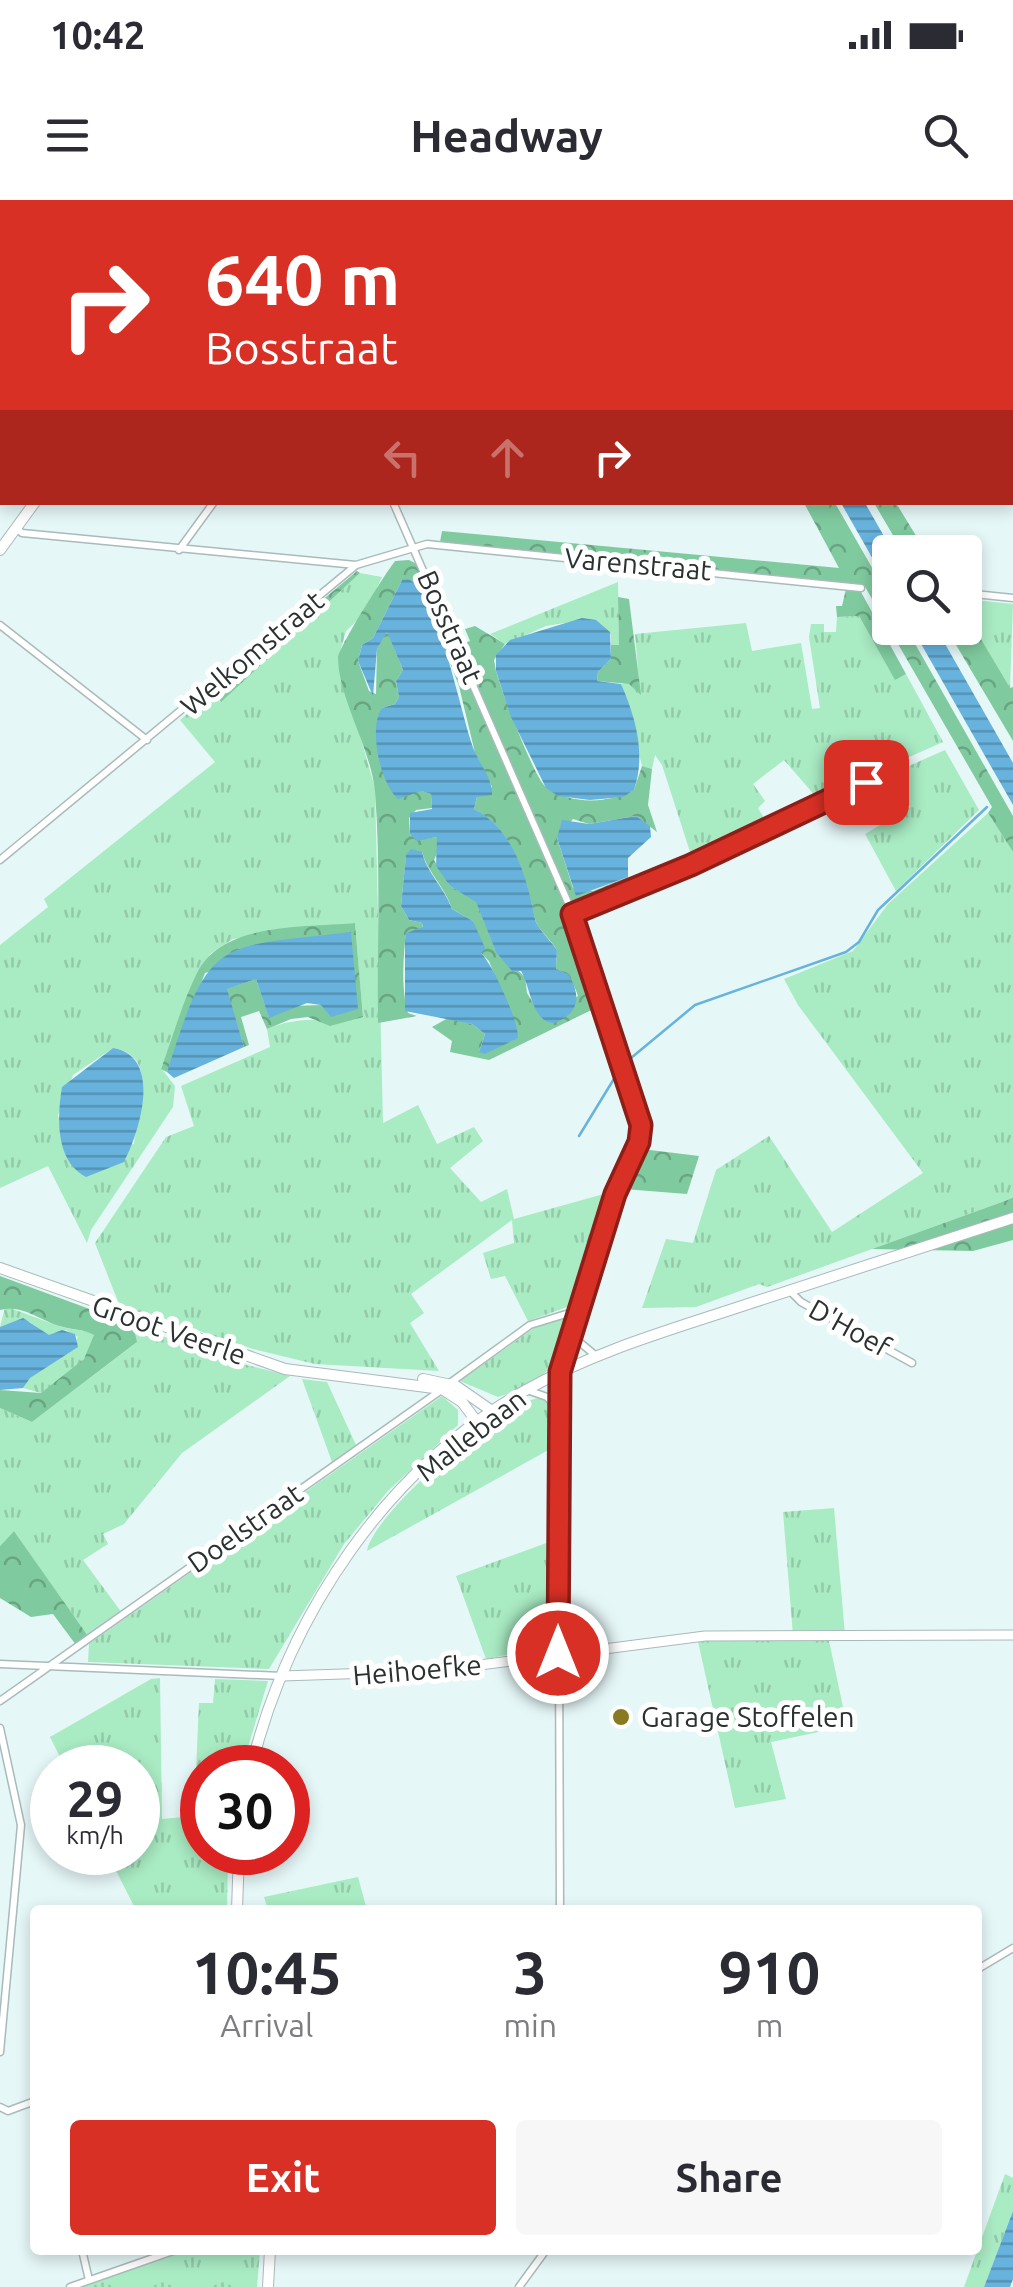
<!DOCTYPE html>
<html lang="en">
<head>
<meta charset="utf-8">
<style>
  :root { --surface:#fff; --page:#f7f7f7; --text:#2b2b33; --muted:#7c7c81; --accent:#d93025 }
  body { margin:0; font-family:Ubuntu,sans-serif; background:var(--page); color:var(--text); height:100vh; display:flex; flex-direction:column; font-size:38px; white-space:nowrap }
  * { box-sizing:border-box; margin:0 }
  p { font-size:32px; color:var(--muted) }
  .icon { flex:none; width:55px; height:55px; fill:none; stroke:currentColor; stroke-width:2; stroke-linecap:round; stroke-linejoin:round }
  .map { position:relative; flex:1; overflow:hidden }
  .details { position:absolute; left:30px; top:1705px; width:952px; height:350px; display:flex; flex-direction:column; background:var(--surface); border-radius:10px; box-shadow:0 5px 15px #0003 }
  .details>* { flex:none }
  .hud { position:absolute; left:0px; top:0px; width:1015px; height:305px; box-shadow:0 5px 15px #0003; background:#d93025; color:#fff; overflow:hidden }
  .tools { position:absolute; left:872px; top:335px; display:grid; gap:20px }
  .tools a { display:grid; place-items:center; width:110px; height:110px; border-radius:10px; background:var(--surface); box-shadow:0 5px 15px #0003; font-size:50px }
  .speed { position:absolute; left:30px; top:1545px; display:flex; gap:20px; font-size:50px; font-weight:700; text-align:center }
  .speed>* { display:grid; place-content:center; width:130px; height:130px; border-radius:50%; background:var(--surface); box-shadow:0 5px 15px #0003; line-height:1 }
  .speed small { font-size:25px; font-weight:400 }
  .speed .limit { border:15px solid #d22; background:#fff; color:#111 }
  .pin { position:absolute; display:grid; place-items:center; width:85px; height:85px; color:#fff; margin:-42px; border-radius:20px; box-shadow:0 5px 15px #0006 }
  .me { position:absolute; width:110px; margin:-55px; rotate:0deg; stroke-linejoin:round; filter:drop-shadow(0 0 8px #0008) }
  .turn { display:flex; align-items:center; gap:35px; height:210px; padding:0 40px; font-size:45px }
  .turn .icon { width:130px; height:130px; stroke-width:2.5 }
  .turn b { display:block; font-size:70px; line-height:85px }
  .lanes { display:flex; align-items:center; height:95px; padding:0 40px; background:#0003; justify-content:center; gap:50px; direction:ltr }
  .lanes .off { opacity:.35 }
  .eta { display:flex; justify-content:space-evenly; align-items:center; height:170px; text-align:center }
  .eta b { font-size:60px; font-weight:600; line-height:70px }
  .primary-button { display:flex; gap:20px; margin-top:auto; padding:20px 40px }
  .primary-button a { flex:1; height:115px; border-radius:10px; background:var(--accent); color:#fff; font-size:40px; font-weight:600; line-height:115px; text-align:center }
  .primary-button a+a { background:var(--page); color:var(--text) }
  .status { display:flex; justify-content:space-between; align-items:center; height:70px; padding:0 50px; background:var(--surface); direction:ltr }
  .status svg { height:28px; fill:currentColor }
  header { display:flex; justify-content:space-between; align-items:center; height:130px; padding:0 40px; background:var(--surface); font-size:45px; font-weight:600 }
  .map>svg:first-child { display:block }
  .grass { fill:url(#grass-tufts); fill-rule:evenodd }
  .forest { fill:url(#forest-crowns); fill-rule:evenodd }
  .water { fill:url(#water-rules) }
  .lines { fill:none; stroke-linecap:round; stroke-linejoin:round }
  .stream { stroke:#67b3dd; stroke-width:2.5 }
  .minor-casing { stroke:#aababa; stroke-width:9 }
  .tertiary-casing { stroke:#aababa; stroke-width:11 }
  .secondary-casing { stroke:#aababa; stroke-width:12 }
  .minor { stroke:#fff; stroke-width:6 }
  .tertiary { stroke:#fff; stroke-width:9 }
  .secondary { stroke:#fff; stroke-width:10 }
  .route-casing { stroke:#8d1f18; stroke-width:25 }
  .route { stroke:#d93025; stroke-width:18 }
  .poi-dot { fill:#877a20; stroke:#fff; stroke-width:4 }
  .labels { text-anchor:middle; stroke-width:10; stroke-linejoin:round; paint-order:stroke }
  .street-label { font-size:28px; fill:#2b3131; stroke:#fff }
  .poi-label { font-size:28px; fill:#2b3131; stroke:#fff; text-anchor:start }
</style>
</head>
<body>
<div class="status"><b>10:42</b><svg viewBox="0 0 49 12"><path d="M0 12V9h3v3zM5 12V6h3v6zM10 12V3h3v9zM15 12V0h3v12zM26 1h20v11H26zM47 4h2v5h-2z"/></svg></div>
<header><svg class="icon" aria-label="menu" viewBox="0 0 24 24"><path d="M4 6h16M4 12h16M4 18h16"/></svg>Headway<svg class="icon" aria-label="search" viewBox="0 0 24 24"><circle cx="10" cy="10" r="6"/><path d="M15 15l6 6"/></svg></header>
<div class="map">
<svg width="1013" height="2087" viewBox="0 0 1013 2087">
  <defs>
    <pattern id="grass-tufts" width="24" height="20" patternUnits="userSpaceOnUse" patternTransform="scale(2.5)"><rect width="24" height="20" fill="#a9ebc3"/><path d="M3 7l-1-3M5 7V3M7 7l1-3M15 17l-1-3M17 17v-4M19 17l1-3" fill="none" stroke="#92caa8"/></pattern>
    <pattern id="forest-crowns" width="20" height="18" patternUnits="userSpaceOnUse" patternTransform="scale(2.5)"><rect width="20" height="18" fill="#80ca9f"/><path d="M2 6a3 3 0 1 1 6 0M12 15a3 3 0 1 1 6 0" fill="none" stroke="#69a582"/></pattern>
    <pattern id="water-rules" width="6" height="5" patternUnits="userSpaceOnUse" patternTransform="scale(2.5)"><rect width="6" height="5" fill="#67b3dd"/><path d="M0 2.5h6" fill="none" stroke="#5592b4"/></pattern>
  </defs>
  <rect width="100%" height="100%" fill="#e6f7f7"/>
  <path class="grass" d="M360,373L382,377L365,413L346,431L338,459L375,588L383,923L418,905L437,944L474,927L483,941L450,968L481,1002L507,989L514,1019L611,992L573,1105L528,1121L505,1076L491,1079L483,1053L514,1043L512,1020L411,1094L424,1113L410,1123L439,1171L315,1164L253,1149L119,1104L95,1043L166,937L194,926L181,886L270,847L267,829C300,815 328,822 363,817L355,723L233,739L210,754L161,868L175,886L173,907L91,1030L87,1043L48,966L0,988V745L48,707L44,699L215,562L180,520L213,492L220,502ZM113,848C161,856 137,911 134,944L67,958L58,915L73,875Z
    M618,382L619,446L611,445V435L590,419L546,426L505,444L490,434Z
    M965,399L1013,404L1010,489L965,412Z
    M859,416L895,479L906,474L943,542L817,598L784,560L753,584L765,601L758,608L765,620L692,658L662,565L655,555L652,569L642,566L621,484H629L640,493L635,434L746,423L752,451L801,443L812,509L820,508L809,437L811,424H824V432H836L837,417Z
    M945,550L979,610L896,691L865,634L910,607L895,572Z
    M988,613L1013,652V998L767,1087L759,1084L696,1107L642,1108L666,1039L693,1043L716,970L769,936L832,1032L923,973L798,805L784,779L853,751L888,704Z
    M5,1107C25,1112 42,1121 62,1127C73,1130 83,1129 94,1134C93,1161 61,1179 41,1193L23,1188C35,1164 66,1164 78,1137L66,1130L49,1136L30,1122L0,1127Z
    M569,1114L573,1115C560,1164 549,1180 498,1197L460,1181L534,1128Z
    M133,1125L227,1160L290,1176L182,1253L124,1324L103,1334L108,1344L83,1360L122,1413L88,1436L14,1331L0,1346V1208L32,1222L136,1143Z
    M302,1179L327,1182L356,1245L332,1262Z
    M442,1196L458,1210V1225L388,1291L344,1344L269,1469L88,1462L89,1444Z
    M538,1198L550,1203L552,1248L367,1351C373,1313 499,1205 538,1198Z
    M834,1308L845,1435L828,1436L847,1526L771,1542L786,1599L735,1608L697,1437L793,1435L783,1312Z
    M552,1341L553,1446L486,1459L456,1376Z
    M160,1478L162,1619L194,1616L199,1503H213L215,1479L268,1481L242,1567L202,1568V1652L228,1653L227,1710H136L107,1653L138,1652V1568L65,1567L50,1537L151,1479Z
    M358,1677L367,1710H268L264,1697Z
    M1005,1974L1013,1978V2011L984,2087H964Z
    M188,2050H260L257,2087H82Z"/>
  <path class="forest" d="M804,303H835L890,399V428H906L1013,616V652L988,613L992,607L864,385L440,342L442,331L839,368Z
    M874,303H896L926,352H903Z
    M409,360L417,364L455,446L470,441L465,429L475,426L505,444L494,460L496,471C501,490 534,577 545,586C568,605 610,604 634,590L642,566L652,569L648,605L657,632L636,616L589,624L573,619L557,638L573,688L593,691L628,677L634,694L581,717L610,801L489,860L450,852L452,841L432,827L448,818L472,824L485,834L479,852L508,810L489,761L481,753L473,721L452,709C445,687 428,673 422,652L406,656L401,706L409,720L422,723L423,728L406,733C403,758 401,789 408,813L417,816L378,823C377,747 381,668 375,592C371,548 339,500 338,458C338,448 387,371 395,361ZM402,380L422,391L459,486L475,553L492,587L477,597L474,609C515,631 526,678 535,719C536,727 552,741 557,750L556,769C567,779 573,779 578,796L543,819L527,793L525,777L495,749L476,701L450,686L434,660L440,647L437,637L417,640L410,634L409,618L416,610L432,608L431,594L387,580L376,535L382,508L395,504L399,497L396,481L403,470L387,431L377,449L376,494L369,491L358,461L362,445L373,438Z
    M357,371L360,373L221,502L213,492Z
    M846,389L861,392L906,474L895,480L859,416L837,417L836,406H842Z
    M618,397L629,399L641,495L629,484L597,481L598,472L611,459V445H619Z
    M965,412L1010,488L1013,487V541L946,428H965Z
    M355,723L363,817L330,826L308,817L291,819L267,829L259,811L241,817L249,845L244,847L226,789L256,779L269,817L291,806L321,805L350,732L205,773L167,872L161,869C173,837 182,803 197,773C223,721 306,728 355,723Z
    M642,949L699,956L687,994L624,989Z
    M1013,998V1040L973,1051L872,1049Z
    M0,1076L133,1125L137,1142L32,1222L0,1208V1190L41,1193L84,1159L94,1135C83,1129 75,1130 63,1127C41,1122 24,1104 0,1110Z
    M14,1331L88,1436L76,1445L53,1414L31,1417L0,1398V1346Z"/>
  <path class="water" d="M841,303H865L893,352L890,389Z
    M408,379C439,392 461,519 475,552C481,566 493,580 492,595L477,597L474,609C515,630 527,679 535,719C536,727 552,742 557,750L556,769L568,774C582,796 579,814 554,823C532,823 530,785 521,771H512L496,752L476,702L450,686L436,666L437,637L417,641L410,634V613L432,609L431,594L421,591L398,599C380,583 368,528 382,508L395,504L399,497L396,481L403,470L387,432L377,449L373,496L358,461L362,445L373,438L402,380Z
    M582,418L596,420L610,432L611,459L598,472L597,481L621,484C636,518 646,555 634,590L623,597L590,600L558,596L546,588L511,517L496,471V455L510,440Z
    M912,428H936L1013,563V605Z
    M636,616L650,626L651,637L628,658V677L576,696L557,638L562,620L589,624Z
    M411,649L422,652C427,673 444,687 452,709L473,721L485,748L481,753C493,765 519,822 518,838L485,854L479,852L485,834L472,824L405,811V740L406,733L423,727L422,723L409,720L401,706L406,655Z
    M351,732L358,809L331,817L321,805L307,803L269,818L256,779L227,789L244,847L174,878L167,872C210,736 215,748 351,732Z
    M113,848C163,856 140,931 124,962L86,977C55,961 57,917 62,887Z
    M23,1118L49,1135L62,1130L75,1134L78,1147L30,1178L23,1188L0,1190V1127Z
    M1013,2011V2079L1010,2087H984Z"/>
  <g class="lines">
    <path class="stream" d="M625,863L695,805L846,752L859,742L878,710L987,607
      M579,936L620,869"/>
    <g class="minor-casing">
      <path id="minor" d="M573,0L575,2
        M393,302L573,714L641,925L639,942L615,994L558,1187L560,1710
        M16,328L22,333L356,365L427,344L861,388
        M179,350L214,302
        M965,393L1013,398
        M0,425L147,540
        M0,660L355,366
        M573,714L691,665L866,582
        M790,1091L801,1102L912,1163
        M571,1135L595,1155
        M450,1183L530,1125L579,1110
        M527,1190L547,1197L558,1209
        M0,1464L282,1476
        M0,1501L440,1191
        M0,1528L21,1625L0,1852
        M978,1769L1013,1748
        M0,1907L8,1911L35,1901
        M82,2050L89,2080
        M70,2087L176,2050
        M519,2087L546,2050"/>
    </g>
    <g class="tertiary-casing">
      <path id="tertiary" d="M282,1476L433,1471L705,1436L1013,1435"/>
    </g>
    <g class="secondary-casing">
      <path id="secondary" d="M251,2L252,0
        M0,350L35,302
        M0,1068L285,1169L442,1189L462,1202L477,1222
        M423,1179L456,1186L492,1211
        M251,1568C289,1414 387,1268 526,1190C595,1151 670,1130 745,1105C835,1076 924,1047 1013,1018
        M237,1710L239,1652
        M268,2087L270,2050"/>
    </g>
    <use href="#minor" class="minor"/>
    <use href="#tertiary" class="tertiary"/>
    <use href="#secondary" class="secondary"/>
  </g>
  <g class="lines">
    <g class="route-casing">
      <path id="route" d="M558,1453L560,1172L615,994L639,942L641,925L572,714L691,665L866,582"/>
    </g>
    <use href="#route" class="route"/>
  </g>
  <circle class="poi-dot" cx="621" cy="1517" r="10"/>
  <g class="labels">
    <g class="street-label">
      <text transform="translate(638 364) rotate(5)" y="10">Varenstraat</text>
      <text transform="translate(450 427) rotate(66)" y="10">Bosstraat</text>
      <text transform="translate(252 453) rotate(-40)" y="10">Welkomstraat</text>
      <text transform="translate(850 1128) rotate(29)" y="10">D'Hoef</text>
      <text transform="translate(169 1130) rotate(19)" y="10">Groot Veerle</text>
      <text transform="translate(471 1235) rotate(-38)" y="10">Mallebaan</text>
      <text transform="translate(245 1328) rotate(-35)" y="10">Doelstraat</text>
      <text transform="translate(417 1470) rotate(-5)" y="10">Heihoefke</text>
    </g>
    <g class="poi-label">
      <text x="641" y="1527">Garage Stoffelen</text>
    </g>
  </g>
</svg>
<div class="tools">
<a><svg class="icon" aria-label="search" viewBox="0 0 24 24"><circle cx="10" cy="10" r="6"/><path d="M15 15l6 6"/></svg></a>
</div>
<div class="speed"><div>29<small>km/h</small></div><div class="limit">30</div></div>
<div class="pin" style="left:866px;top:582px;background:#d93025"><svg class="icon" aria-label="arrive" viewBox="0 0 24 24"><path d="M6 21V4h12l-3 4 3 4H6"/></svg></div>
<svg class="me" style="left:558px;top:1453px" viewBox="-20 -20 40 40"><circle r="17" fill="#d93025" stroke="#fff" stroke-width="3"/><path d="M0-11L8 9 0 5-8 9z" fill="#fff"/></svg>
<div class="hud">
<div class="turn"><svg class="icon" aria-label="right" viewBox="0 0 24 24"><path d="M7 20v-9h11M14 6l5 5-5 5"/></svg><div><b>640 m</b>Bosstraat</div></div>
<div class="lanes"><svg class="icon off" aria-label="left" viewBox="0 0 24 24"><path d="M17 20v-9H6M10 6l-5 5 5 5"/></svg><svg class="icon off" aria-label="ahead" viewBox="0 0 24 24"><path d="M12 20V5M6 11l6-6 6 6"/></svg><svg class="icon" aria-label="right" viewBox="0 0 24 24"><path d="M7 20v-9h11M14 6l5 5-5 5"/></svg></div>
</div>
<section class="details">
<div class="eta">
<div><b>10:45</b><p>Arrival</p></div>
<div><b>3</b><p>min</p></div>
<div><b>910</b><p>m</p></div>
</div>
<div class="primary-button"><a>Exit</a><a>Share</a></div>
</section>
</div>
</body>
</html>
